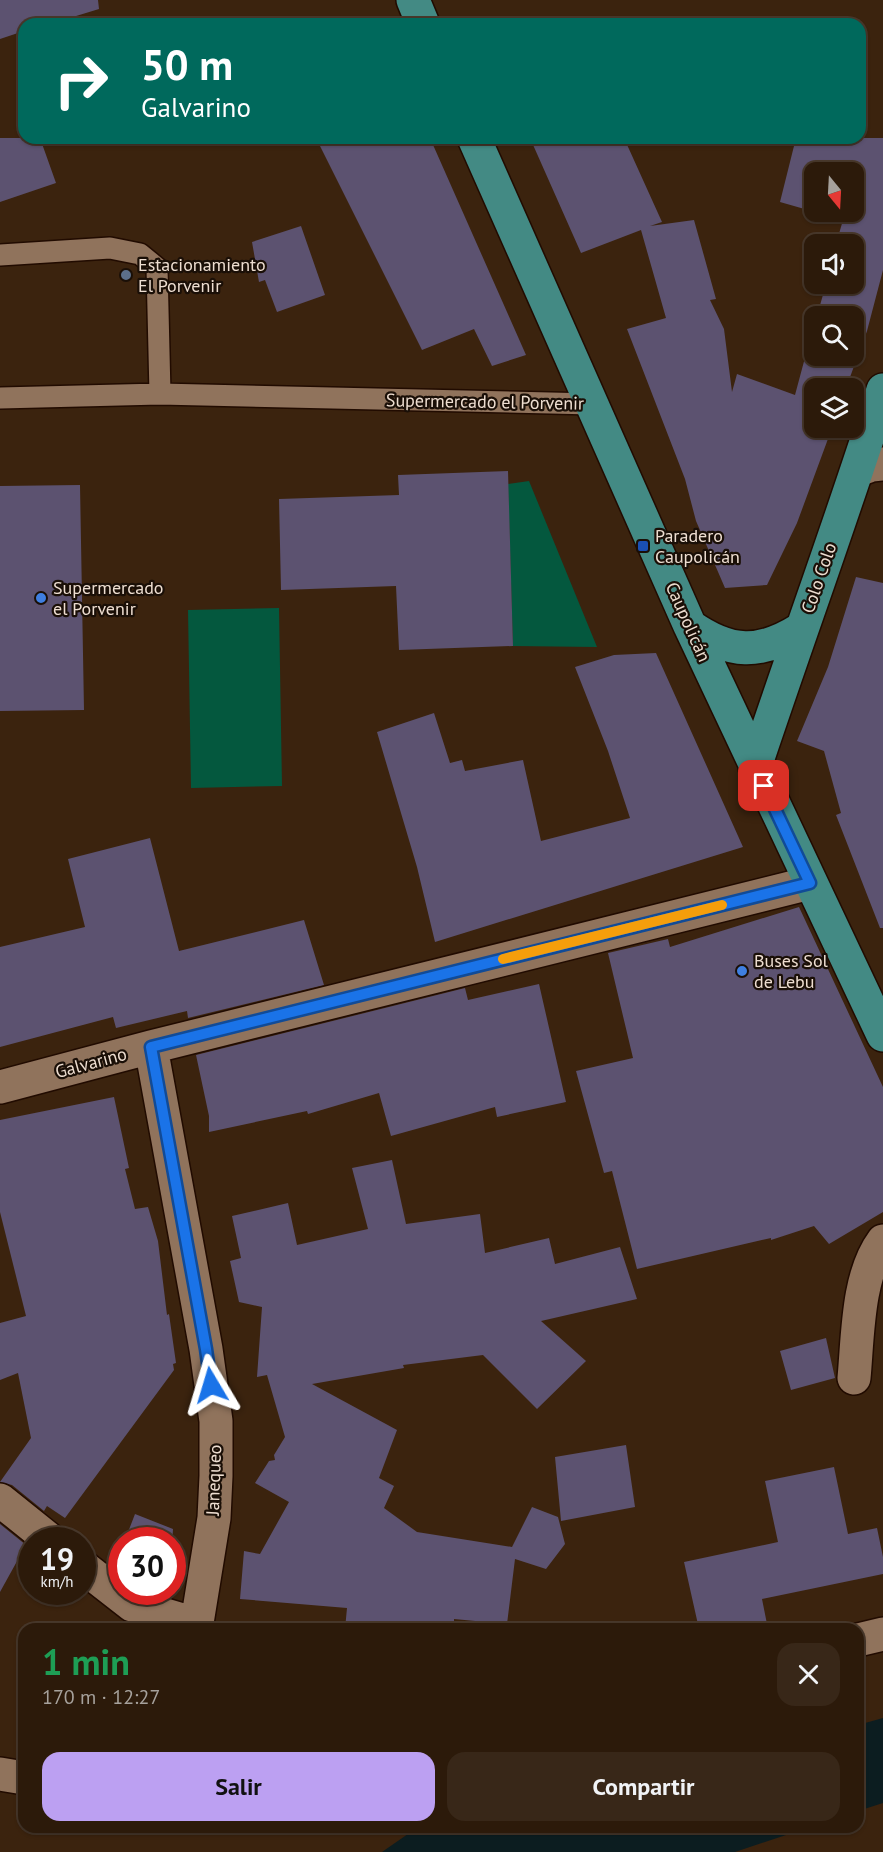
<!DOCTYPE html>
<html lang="es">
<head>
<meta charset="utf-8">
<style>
  :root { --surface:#2c1a0a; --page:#382718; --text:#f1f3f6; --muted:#a6a19c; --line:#48382b; --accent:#bca0f2 }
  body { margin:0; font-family:"PT Sans",sans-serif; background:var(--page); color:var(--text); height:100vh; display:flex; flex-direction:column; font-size:22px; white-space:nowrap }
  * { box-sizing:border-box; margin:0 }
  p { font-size:20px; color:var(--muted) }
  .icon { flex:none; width:33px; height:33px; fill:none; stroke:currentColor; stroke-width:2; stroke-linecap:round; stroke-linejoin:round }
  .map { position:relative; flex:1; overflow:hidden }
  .panel { position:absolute; left:18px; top:1623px; width:846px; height:210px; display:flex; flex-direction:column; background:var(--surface); border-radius:18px; box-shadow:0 2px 4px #0004,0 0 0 2px var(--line) }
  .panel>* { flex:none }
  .banner { position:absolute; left:18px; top:18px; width:848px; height:126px; border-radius:18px; box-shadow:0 2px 4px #0004,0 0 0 2px var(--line); background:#00695c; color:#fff; overflow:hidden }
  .needle { width:39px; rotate:162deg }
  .buttons { position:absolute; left:804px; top:162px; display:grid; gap:12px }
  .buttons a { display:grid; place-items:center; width:60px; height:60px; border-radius:12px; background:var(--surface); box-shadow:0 2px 4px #0004,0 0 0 2px var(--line); font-size:30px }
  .speed { position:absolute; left:18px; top:1527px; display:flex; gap:12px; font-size:30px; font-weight:700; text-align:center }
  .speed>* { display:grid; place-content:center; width:78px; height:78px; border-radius:50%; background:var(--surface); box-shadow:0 2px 4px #0004,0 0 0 2px var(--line); line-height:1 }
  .speed small { font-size:15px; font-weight:400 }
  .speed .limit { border:9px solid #d22; background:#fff; color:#111 }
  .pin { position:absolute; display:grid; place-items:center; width:51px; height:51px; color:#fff; margin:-26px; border-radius:12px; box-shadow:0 3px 9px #0006 }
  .me { position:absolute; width:66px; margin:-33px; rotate:353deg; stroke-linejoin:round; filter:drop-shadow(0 0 4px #0008) }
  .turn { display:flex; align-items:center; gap:21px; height:126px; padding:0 24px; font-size:27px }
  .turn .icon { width:78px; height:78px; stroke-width:2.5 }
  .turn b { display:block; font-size:42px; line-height:51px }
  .round { display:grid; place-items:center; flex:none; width:63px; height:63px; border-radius:18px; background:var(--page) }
  .headline { display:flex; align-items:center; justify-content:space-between; height:102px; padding:0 24px }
  h1 { font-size:36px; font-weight:700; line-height:45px; color:#1e9e55 }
  .button { display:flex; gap:12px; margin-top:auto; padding:12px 24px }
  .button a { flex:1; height:69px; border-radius:18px; background:var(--accent); color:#111; font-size:24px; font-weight:700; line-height:69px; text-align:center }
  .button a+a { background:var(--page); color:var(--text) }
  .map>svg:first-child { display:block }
  .green { fill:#04583e }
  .water { fill:#0c1d20 }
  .building { fill:#5c5270; fill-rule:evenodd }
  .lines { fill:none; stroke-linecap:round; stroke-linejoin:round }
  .service-casing { stroke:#210b00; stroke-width:24 }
  .minor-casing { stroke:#210b00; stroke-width:36 }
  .tertiary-casing { stroke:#210b00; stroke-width:36 }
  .primary-casing { stroke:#210b00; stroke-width:36 }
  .service { stroke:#90735c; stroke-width:21 }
  .minor { stroke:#90735c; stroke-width:33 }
  .tertiary { stroke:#90735c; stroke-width:33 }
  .primary { stroke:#438a84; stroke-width:33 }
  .route-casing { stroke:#114b97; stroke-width:15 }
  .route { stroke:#1a73e8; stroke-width:10 }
  .slow { stroke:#f59e0b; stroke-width:10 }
  .service-dot { fill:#5c6f8a; stroke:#1a0f07; stroke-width:2 }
  .transit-dot { fill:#1a4fb4; stroke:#1a0f07; stroke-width:2 }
  .shop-dot { fill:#3f7fe0; stroke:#1a0f07; stroke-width:2 }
  .labels { text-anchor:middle; stroke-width:4.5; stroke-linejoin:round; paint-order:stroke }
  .poi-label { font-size:18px; fill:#eeded1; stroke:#1a0f07; text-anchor:start }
  .street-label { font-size:18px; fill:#eeded1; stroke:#1a0f07 }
</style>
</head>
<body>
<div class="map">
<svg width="883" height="1852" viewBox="0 0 883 1852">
  <rect width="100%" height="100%" fill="#3b230e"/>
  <path class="green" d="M529,481L597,647L513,646L508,484Z
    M279,608L282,786L191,788L188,610Z"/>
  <path class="water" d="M883,1718V1803L858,1811V1725Z
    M418,1827H810L735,1852H382Z"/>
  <path class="building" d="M0,0H98L99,9L50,24H24V31L0,39Z
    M0,138H40L56,183L0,202Z
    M316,138H430L526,355L492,366L474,329L422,350Z
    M530,138H624L662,222L650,226L694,220L716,299L710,300L724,329L732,392L737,374L795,395L814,324V356H854V316H817L826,284H854V244H836L843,220L780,202L796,138H883V270L867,331L846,388H814V428H832L797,523L767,585L725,588L696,521L685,479L627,329L666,318L641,230L581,253ZM814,172H854V212H814Z
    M301,226L325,295L277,312L265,280L259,282L252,242Z
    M508,471L513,646L399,650L396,586L281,590L279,499L399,495L398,475Z
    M80,485L84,710L0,711V486Z
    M856,577L883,583V928H880L836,815L841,813L824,751L797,741L828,667Z
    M656,653L743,847L435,942L417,867L377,732L434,713L450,763L462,760L465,771L523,760L541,841L630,818L608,751L575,667L614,655Z
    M150,838L179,951L304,920L324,985L188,1018L187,1011L116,1028L113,1017L0,1047V947L85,927L68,859Z
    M799,907L883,1087V1212L829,1244L814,1226L771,1240V1238L637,1269L612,1171L604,1173L576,1071L633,1058L608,953L668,939L670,947Z
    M539,984L566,1102L497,1117L495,1107L391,1136L379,1093L308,1114L307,1111L209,1132V1116L196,1055L465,988L468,1000Z
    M114,1097L129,1168L125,1169L135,1209L148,1207L158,1241L167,1315L169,1314L176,1363L173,1364L174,1370L65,1518L47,1506L44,1511L12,1485L0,1482L31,1438L18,1373L0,1380V1323L26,1316L0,1212V1120Z
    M392,1160L406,1224L480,1214L485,1253L549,1238L555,1264L620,1247L637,1299L541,1321L586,1361L537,1409L483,1355L403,1365L404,1368L312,1384L397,1430L379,1478L394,1486L384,1508L417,1532L512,1547L532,1507L558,1517L565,1544L546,1569L515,1559L507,1624L454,1619V1629H345L347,1608L240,1599L244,1551L260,1554L289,1502L255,1483L269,1461L275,1460L274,1455L285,1437L267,1375L257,1377L262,1307L239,1302L230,1261L241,1258L232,1216L288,1203L297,1245L368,1229L352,1168Z
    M826,1338L835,1378L791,1390L780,1351Z
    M626,1445L635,1507L561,1521L555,1457Z
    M834,1467L848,1534L877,1528L883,1557V1574L762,1599L768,1629H699L684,1562L778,1542L765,1481Z
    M135,1514L173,1529L172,1545V1540H125Z
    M0,1524L26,1545L0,1592Z"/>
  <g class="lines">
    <g class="service-casing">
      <path id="service" d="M0,255L110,248L140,254L157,268L160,394
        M0,398L160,394L593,404"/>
    </g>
    <g class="minor-casing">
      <path id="minor" d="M151,1047L206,1349L216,1421V1476L214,1518L196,1629
        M0,1087L151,1047L810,883
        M854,1378C858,1336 857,1276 883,1241
        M0,1500L50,1540
        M82,1566L132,1605L196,1624
        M858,1640L883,1634
        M0,1774L24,1778"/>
    </g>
    <g class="tertiary-casing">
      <path id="tertiary" d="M858,470L872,465L883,464"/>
    </g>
    <g class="primary-casing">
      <path id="primary" d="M413,0L423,24
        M474,138L690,626L883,1035
        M690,626C730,654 760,655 801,629
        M755,767C797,641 843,516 883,390"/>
    </g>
    <use href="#service" class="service"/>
    <use href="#minor" class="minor"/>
    <use href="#tertiary" class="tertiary"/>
    <use href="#primary" class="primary"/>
  </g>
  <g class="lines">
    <g class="route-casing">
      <path id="route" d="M211,1385L206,1349L151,1047L810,883L764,786"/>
    </g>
    <use href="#route" class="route"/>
    <path class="slow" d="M503,959L722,905"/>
  </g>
  <circle class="service-dot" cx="126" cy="275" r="6"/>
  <rect class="transit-dot" x="637" y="540" width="12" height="12" rx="3"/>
  <g class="shop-dot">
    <circle cx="41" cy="598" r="6"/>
    <circle cx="742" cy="971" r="6"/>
  </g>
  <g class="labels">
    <g class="poi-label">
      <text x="138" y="271">Estacionamiento<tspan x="138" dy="21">El Porvenir</tspan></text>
      <text x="655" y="542">Paradero<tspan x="655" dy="21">Caupolicán</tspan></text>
      <text x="53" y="594">Supermercado<tspan x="53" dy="21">el Porvenir</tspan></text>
      <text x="754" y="967">Buses Sol<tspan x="754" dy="21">de Lebu</tspan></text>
    </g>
    <g class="street-label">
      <text transform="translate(485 402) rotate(1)" y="6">Supermercado el Porvenir</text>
      <text transform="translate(819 578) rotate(-71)" y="6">Colo Colo</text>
      <text transform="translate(688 622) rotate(66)" y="6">Caupolicán</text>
      <text transform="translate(91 1063) rotate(-15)" y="6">Galvarino</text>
      <text transform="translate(214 1480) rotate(-88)" y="6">Janequeo</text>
    </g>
  </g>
</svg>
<div class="buttons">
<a><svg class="needle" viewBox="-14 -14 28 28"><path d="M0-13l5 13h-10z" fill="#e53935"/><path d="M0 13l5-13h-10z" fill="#a6a19c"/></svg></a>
<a><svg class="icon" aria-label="sound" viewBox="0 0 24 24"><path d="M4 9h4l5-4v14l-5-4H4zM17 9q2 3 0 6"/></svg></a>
<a><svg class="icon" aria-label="search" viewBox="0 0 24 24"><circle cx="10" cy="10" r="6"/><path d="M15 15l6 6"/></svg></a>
<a><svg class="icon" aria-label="layers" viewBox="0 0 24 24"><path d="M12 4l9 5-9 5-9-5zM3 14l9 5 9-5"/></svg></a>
</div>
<div class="speed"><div>19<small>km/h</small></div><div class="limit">30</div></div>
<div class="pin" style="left:764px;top:786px;background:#d93025"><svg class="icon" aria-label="arrive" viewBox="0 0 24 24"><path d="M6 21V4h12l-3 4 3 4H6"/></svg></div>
<svg class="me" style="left:211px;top:1385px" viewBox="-20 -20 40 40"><path d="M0-17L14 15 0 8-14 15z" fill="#1a73e8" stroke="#fff" stroke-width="4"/></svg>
<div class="banner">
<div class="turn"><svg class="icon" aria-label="right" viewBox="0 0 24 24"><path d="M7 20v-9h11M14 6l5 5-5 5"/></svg><div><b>50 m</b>Galvarino</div></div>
</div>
<section class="panel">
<div class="headline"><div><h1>1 min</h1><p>170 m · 12:27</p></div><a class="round"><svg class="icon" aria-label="close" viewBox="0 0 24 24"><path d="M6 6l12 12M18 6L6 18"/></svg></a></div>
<div class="button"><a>Salir</a><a>Compartir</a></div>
</section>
</div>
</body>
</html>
